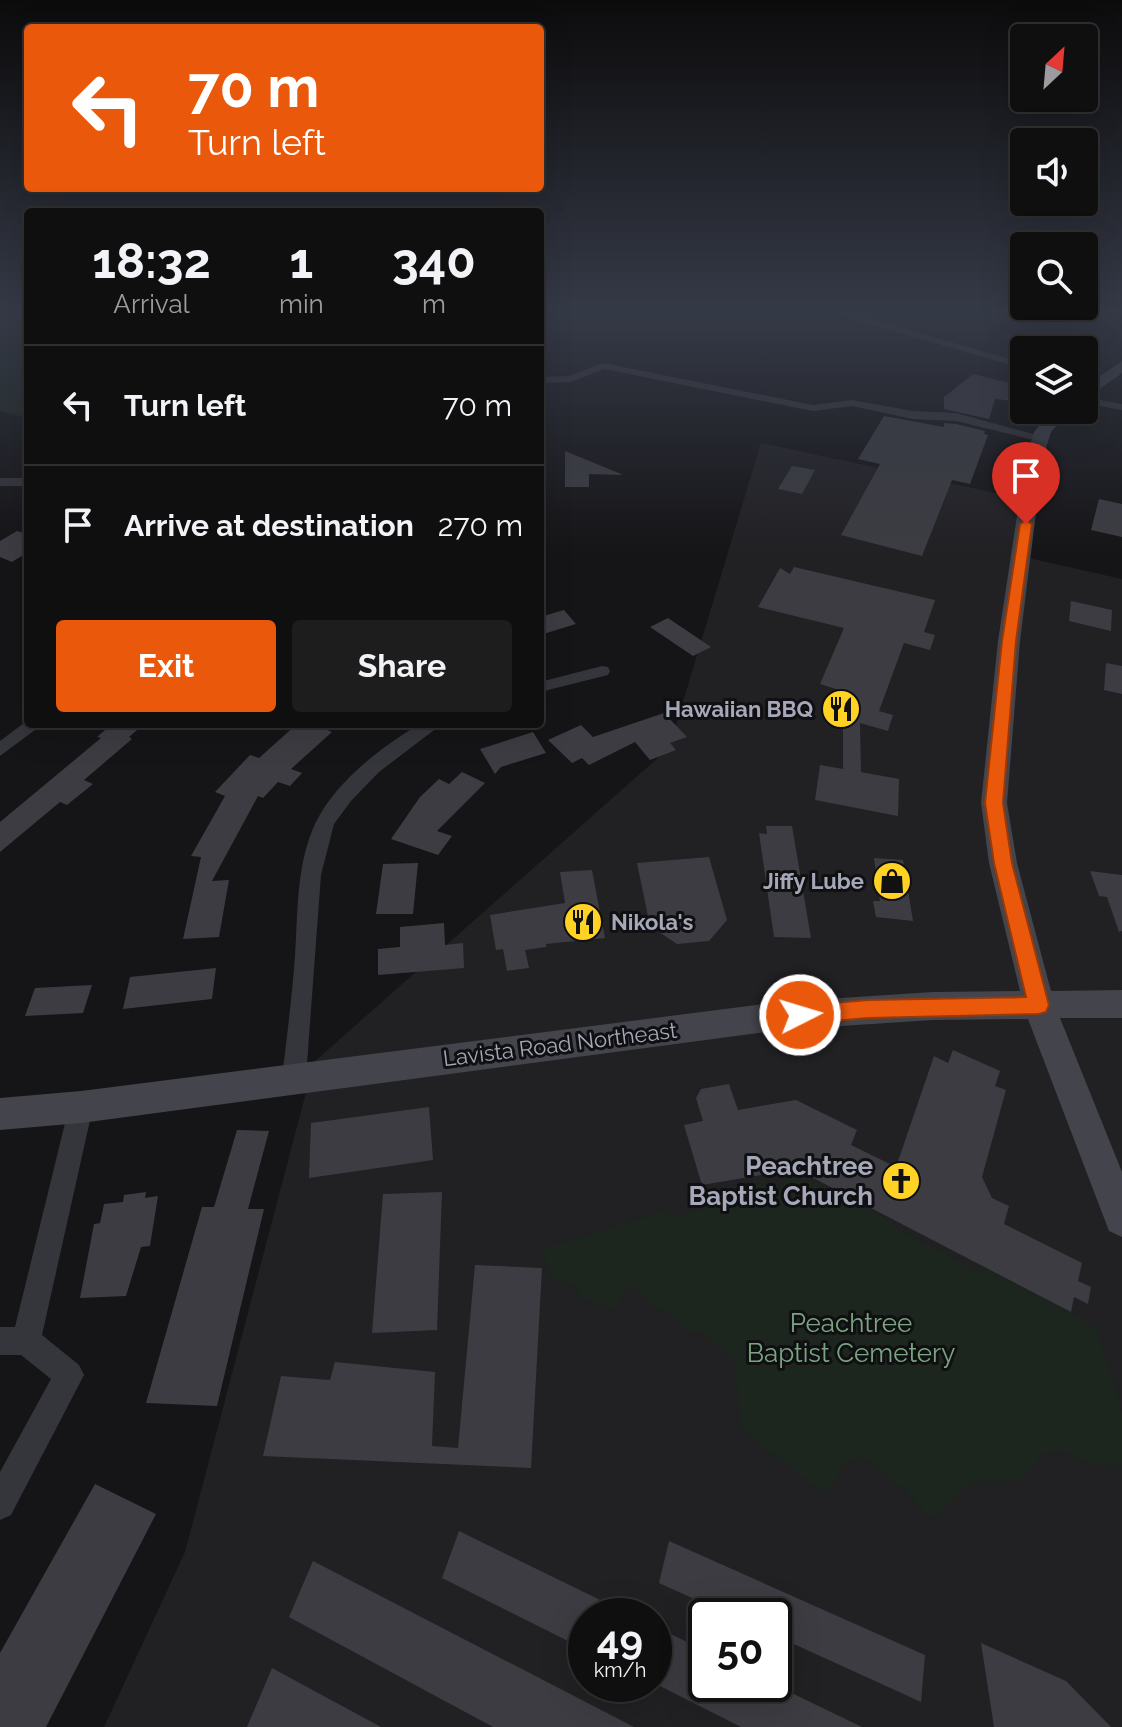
<!DOCTYPE html>
<html lang="en">
<head>
<meta charset="utf-8">
<style>
  :root { --surface:#100f10; --page:#1e1d1e; --text:#f1f3f6; --muted:#9c9c9f; --line:#302f30; --accent:#ea580c }
  body { margin:0; font-family:Raleway,sans-serif; background:var(--page); color:var(--text); height:100vh; display:flex; flex-direction:column; font-size:30px; white-space:nowrap }
  * { box-sizing:border-box; margin:0 }
  p { font-size:26px; color:var(--muted) }
  .icon { flex:none; width:44px; height:44px; fill:none; stroke:currentColor; stroke-width:2; stroke-linecap:round; stroke-linejoin:round }
  .map { position:relative; flex:1; overflow:hidden }
  .panel { position:absolute; left:24px; top:208px; width:520px; height:520px; display:flex; flex-direction:column; background:var(--surface); border-radius:8px; box-shadow:0 8px 32px #0002,0 0 0 2px var(--line) }
  .panel>* { flex:none }
  .hud { position:absolute; left:24px; top:24px; width:520px; height:168px; border-radius:8px; box-shadow:0 8px 32px #0002,0 0 0 2px var(--line); background:#ea580c; color:#fff; overflow:hidden }
  .needle { width:52px; rotate:26deg }
  .buttons { position:absolute; left:1010px; top:24px; display:grid; gap:16px }
  .buttons a { display:grid; place-items:center; width:88px; height:88px; border-radius:8px; background:var(--surface); box-shadow:0 8px 32px #0002,0 0 0 2px var(--line); font-size:40px }
  .speed { position:absolute; left:568px; top:1598px; display:flex; gap:16px; font-size:40px; font-weight:700; text-align:center }
  .speed>* { display:grid; place-content:center; width:104px; height:104px; border-radius:50%; background:var(--surface); box-shadow:0 8px 32px #0002,0 0 0 2px var(--line); line-height:1 }
  .speed small { font-size:20px; font-weight:400 }
  .speed .limit { border:4px solid #111; border-radius:12px; background:#fff; color:#111 }
  .pin { position:absolute; display:grid; place-items:center; width:68px; height:68px; color:#fff; margin:-82px -34px; border-radius:50% 50% 50% 0; rotate:-45deg; box-shadow:0 0 8px #0007 }
  .pin .icon { rotate:45deg }
  .me { position:absolute; width:88px; margin:-44px; rotate:85deg; stroke-linejoin:round; filter:drop-shadow(0 0 6px #0008) }
  .turn { display:flex; align-items:center; gap:28px; height:168px; padding:0 32px; font-size:36px }
  .turn .icon { width:104px; height:104px; stroke-width:2.5 }
  .turn b { display:block; font-size:56px; line-height:68px }
  .eta { display:flex; justify-content:space-evenly; align-items:center; height:136px; text-align:center }
  .eta b { font-size:48px; font-weight:700; line-height:56px }
  .primary-button { display:flex; gap:16px; margin-top:auto; padding:16px 32px }
  .primary-button a { flex:1; height:92px; border-radius:8px; background:var(--accent); color:#fff; font-size:32px; font-weight:700; line-height:92px; text-align:center }
  .primary-button a+a { background:var(--page); color:var(--text) }
  ul { padding:0; list-style:none }
  li { display:flex; align-items:center; gap:24px; height:120px; padding:0 32px; border-top:2px solid var(--line) }
  li div { flex:1 }
  li b { display:block; font-size:30px }
  li em { font-style:normal }
  .map>svg:first-child { display:block }
  .built { fill:#212023; fill-rule:evenodd }
  .green { fill:#1c251e }
  .lines { fill:none; stroke-linecap:round; stroke-linejoin:round }
  .stream { stroke:#29313c; stroke-width:3 }
  .building { fill:#3c3c42 }
  .minor { fill:#35353c; fill-rule:evenodd }
  .secondary { fill:#43444c; fill-rule:evenodd }
  .route { fill:#ea580c; stroke:#983908; stroke-width:2 }
  .labels { text-anchor:middle; stroke-width:6; stroke-linejoin:round; paint-order:stroke }
  .poi-label { font-size:22px; font-weight:bold; fill:#a5a8b8; stroke:#100f11; text-anchor:end }
  .street-label { font-size:22px; fill:#a5a8b8; stroke:#100f11 }
  .near-poi-label { font-size:26px; font-weight:bold; fill:#a5a8b8; stroke:#100f11; text-anchor:end }
  .near-park-label { font-size:26px; fill:#7aa582; stroke:#100f11 }
</style>
</head>
<body>
<div class="map">
<svg width="1122" height="1727" viewBox="0 0 1122 1727">
  <rect width="100%" height="100%" fill="#151416"/>
  <path class="built" d="M761,443L1028,500L1024,557L1122,579V1727H104L185,1552L314,1062L669,748ZM586,1616H654V1684H586ZM706,1616H774V1684H706Z"/>
  <path class="green" d="M28,315V418L0,411V318Z
    M792,1177L820,1184L829,1191L836,1190L868,1207V1215L874,1212L893,1221L898,1229L977,1271L979,1265L1097,1327L1122,1412V1466L1089,1464L1061,1451L1044,1453L1022,1481H974L934,1519C924,1512 918,1504 910,1495C897,1481 880,1475 868,1460L857,1458L842,1467L836,1480L823,1493L741,1430L734,1359L697,1331H688L630,1285L613,1310L581,1297L577,1287L561,1280L552,1282L542,1249L667,1210L671,1218L735,1198L733,1191L766,1181L771,1190L782,1187L781,1180Z"/>
  <g class="lines">
    <path class="stream" d="M540,327L545,329"/>
  </g>
  <path class="building" d="M973,374L1022,386L1024,402L995,399L989,419L944,409V397Z
    M884,416L944,427V423L956,424L985,431L984,434L988,435L970,484L952,480L922,556L841,535L880,464L858,459Z
    M565,451L621,474V475L589,474V487H565Z
    M792,466L815,470L802,494L778,489Z
    M1099,499L1122,504V537L1091,530Z
    M17,531L28,534V552L12,562L0,557V541Z
    M794,567L935,600L924,632L935,635L930,650L904,643L879,711L893,715L888,731L860,723L861,772L899,779L898,816L815,800L820,765L843,769V719L830,715L839,690L820,684L844,628L758,607L780,568L790,574Z
    M1071,601L1112,610L1111,631L1069,621Z
    M564,610L576,624L540,635V617Z
    M668,618L711,647L693,656L650,627Z
    M1106,663L1122,666V694L1104,690Z
    M664,713L687,737L670,743L676,750L650,760L635,742L589,765L582,758L572,763L548,740L581,725L593,737Z
    M112,724H144L129,737L132,739L84,780L93,784L67,805L60,802L0,852V822L101,738L97,737Z
    M297,724H314L332,732L291,769L302,773L290,786L278,782L263,798L258,796L212,881L229,880L219,937L183,939L201,857L191,856L225,796L215,792L250,755L259,758Z
    M533,732L546,753L501,767L495,774L480,749Z
    M462,772L485,783L437,831L452,836L438,855L391,839L420,797L439,779L449,784Z
    M766,826H792L811,938L774,937L759,833L767,834Z
    M709,857L727,920L709,941L677,944L650,926L637,863Z
    M874,858L903,860L913,921L876,917L873,901H880Z
    M418,863L413,914H376L383,864Z
    M592,870L605,938L546,944V947L525,950L529,968L507,971L503,949L496,950L490,915L565,903L560,872Z
    M1090,871L1122,875V931L1119,932L1107,897L1099,896Z
    M444,923L445,945L463,943L464,968L378,975V949L400,947V927Z
    M216,968L212,999L123,1009L130,977Z
    M92,985L83,1013L25,1016L35,988Z
    M953,1050L1000,1071L995,1086L1006,1090L982,1177L992,1198L1009,1206L1004,1224L1082,1263L1078,1281L1091,1287L1088,1304L1074,1297L1071,1312L796,1169L702,1185L684,1125L703,1121L696,1098L701,1089L729,1084L738,1110L796,1100L857,1130L851,1145L896,1167L934,1056L948,1063Z
    M429,1107L433,1160L309,1178L311,1123Z
    M237,1130L269,1131L248,1209H264L217,1406L146,1403L202,1207H214Z
    M146,1192L145,1198L158,1196L150,1246L141,1247L126,1296L80,1298L94,1224L100,1223L104,1204L123,1202L124,1195Z
    M442,1192L437,1330L372,1333L383,1194Z
    M475,1265L542,1268L531,1468L263,1456L281,1376L330,1380L335,1362L435,1372L432,1446L458,1448Z
    M95,1484L156,1514L46,1727H0V1653Z
    M459,1531L633,1616H586V1650L442,1578Z
    M669,1541L925,1655L921,1702L774,1635V1616H732L659,1583Z
    M313,1561L634,1727H493L289,1617Z
    M654,1626L706,1651V1684H773L862,1727H741L654,1683Z
    M981,1643L1066,1681L1111,1727H994Z
    M272,1668L381,1727H247Z"/>
  <g class="lines">
    <path class="minor" d="M0,314H14L0,318Z
      M836,314H853L1024,363V369Z
      M603,363L813,405L852,400L913,411L956,413L1044,437L1038,441L956,421L913,419L852,406L813,411L604,369L571,382L540,383V377L569,376Z
      M1084,397L1122,404V410L1084,403Z
      M0,478H28V486H0Z
      M602,666L608,667L610,671L608,675L540,692V682Z
      M28,720V724H43L0,756V741Z
      M420,724H442L379,772L351,801L334,824L321,875L306,1077L302,1085L294,1088L286,1085L282,1077C287,1037 292,996 295,956C298,912 296,865 315,824C335,782 381,747 420,724Z
      M81,1095L90,1099L93,1107L42,1335L79,1365L84,1375L11,1515L0,1520V1472L51,1379L21,1355H0V1327H15L69,1107L72,1099Z"/>
    <path class="secondary" d="M1122,361V373L1084,400V387Z
      M1052,410H1070L1051,432L1043,457L1020,641L1007,803L1017,863L1051,991L1122,990V1018H1060L1122,1172V1237L1109,1231L1028,1019L933,1020L780,1030L81,1123L0,1130V1098L81,1091L780,1002L933,992L1020,991L989,863L981,803L998,641L1026,457L1034,432Z"/>
  </g>
  <linearGradient id="sky" x2="0" y2="1"><stop stop-color="#0c0b0c"/><stop offset="0.56" stop-color="#353a47"/><stop offset="1" stop-color="#353a47" stop-opacity="0"/></linearGradient>
  <rect width="1122" height="556" fill="url(#sky)"/>
  <path class="route" d="M1026,520L1032,524L1016,641L1003,803L1012,863L1049,1005L1046,1012L1039,1014L868,1018L800,1024L793,1021L790,1015L793,1008L800,1006L868,1000L1026,997L994,863L985,803L1002,641L1020,524Z"/>
  <defs>
    <g id="restaurant-disc" transform="scale(2)"><circle r="9.5" fill="#ffd224" stroke="#100f11"/><path d="M-5-6h1v4h1v-4h1v4h1v-4h1v5L-1.5 .5V6h-2V.5L-5-1ZM5-6V6H3V1.5H1.5Q1.5-4 5-6Z" fill="#111"/></g>
    <g id="shop-disc" transform="scale(2)"><circle r="9.5" fill="#ffd224" stroke="#100f11"/><path d="M-5-2.5h2.3a2.7 3.5 0 0 1 5.4 0H5L5.5 6h-11ZM-1.5-2.5h3a1.5 2.3 0 0 0-3 0Z" fill="#111"/></g>
    <g id="church-disc" transform="scale(2)"><circle r="9.5" fill="#ffd224" stroke="#100f11"/><path d="M-1.2-6h2.4v3.5h3.3v2.4h-3.3V6h-2.4V-.1h-3.3v-2.4h3.3Z" fill="#111"/></g>
  </defs>
  <g fill-rule="evenodd">
    <use href="#restaurant-disc" x="841" y="709"/>
    <use href="#shop-disc" x="892" y="881"/>
    <use href="#restaurant-disc" x="583" y="922"/>
    <use href="#church-disc" x="901" y="1181"/>
  </g>
  <g class="labels">
    <g class="poi-label">
      <text x="813" y="717">Hawaiian BBQ</text>
      <text x="864" y="889">Jiffy Lube</text>
      <text x="611" y="930" text-anchor="start">Nikola's</text>
    </g>
    <g class="street-label">
      <text transform="translate(560 1044) rotate(-7)" y="8">Lavista Road Northeast</text>
    </g>
    <g class="near-poi-label">
      <text x="873" y="1175">Peachtree<tspan x="873" dy="30">Baptist Church</tspan></text>
    </g>
    <g class="near-park-label">
      <text x="851" y="1332">Peachtree<tspan x="851" dy="30">Baptist Cemetery</tspan></text>
    </g>
  </g>
</svg>
<div class="buttons">
<a><svg class="needle" viewBox="-14 -14 28 28"><path d="M0-13l5 13h-10z" fill="#e53935"/><path d="M0 13l5-13h-10z" fill="#9c9c9f"/></svg></a>
<a><svg class="icon" aria-label="sound" viewBox="0 0 24 24"><path d="M4 9h4l5-4v14l-5-4H4zM17 9q2 3 0 6"/></svg></a>
<a><svg class="icon" aria-label="search" viewBox="0 0 24 24"><circle cx="10" cy="10" r="6"/><path d="M15 15l6 6"/></svg></a>
<a><svg class="icon" aria-label="layers" viewBox="0 0 24 24"><path d="M12 4l9 5-9 5-9-5zM3 14l9 5 9-5"/></svg></a>
</div>
<div class="speed"><div>49<small>km/h</small></div><div class="limit">50</div></div>
<div class="pin" style="left:1026px;top:524px;background:#d93025"><svg class="icon" aria-label="arrive" viewBox="0 0 24 24"><path d="M6 21V4h12l-3 4 3 4H6"/></svg></div>
<svg class="me" style="left:800px;top:1015px" viewBox="-20 -20 40 40"><circle r="17" fill="#ea580c" stroke="#fff" stroke-width="3"/><path d="M0-11L8 9 0 5-8 9z" fill="#fff"/></svg>
<div class="hud">
<div class="turn"><svg class="icon" aria-label="left" viewBox="0 0 24 24"><path d="M17 20v-9H6M10 6l-5 5 5 5"/></svg><div><b>70 m</b>Turn left</div></div>
</div>
<section class="panel">
<div class="eta">
<div><b>18:32</b><p>Arrival</p></div>
<div><b>1</b><p>min</p></div>
<div><b>340</b><p>m</p></div>
</div>
<ul>
<li><svg class="icon" aria-label="left" viewBox="0 0 24 24"><path d="M17 20v-9H6M10 6l-5 5 5 5"/></svg><div><b>Turn left</b></div><em>70 m</em></li>
<li><svg class="icon" aria-label="arrive" viewBox="0 0 24 24"><path d="M6 21V4h12l-3 4 3 4H6"/></svg><div><b>Arrive at destination</b></div><em>270 m</em></li>
</ul>
<div class="primary-button"><a>Exit</a><a>Share</a></div>
</section>
</div>
</body>
</html>
